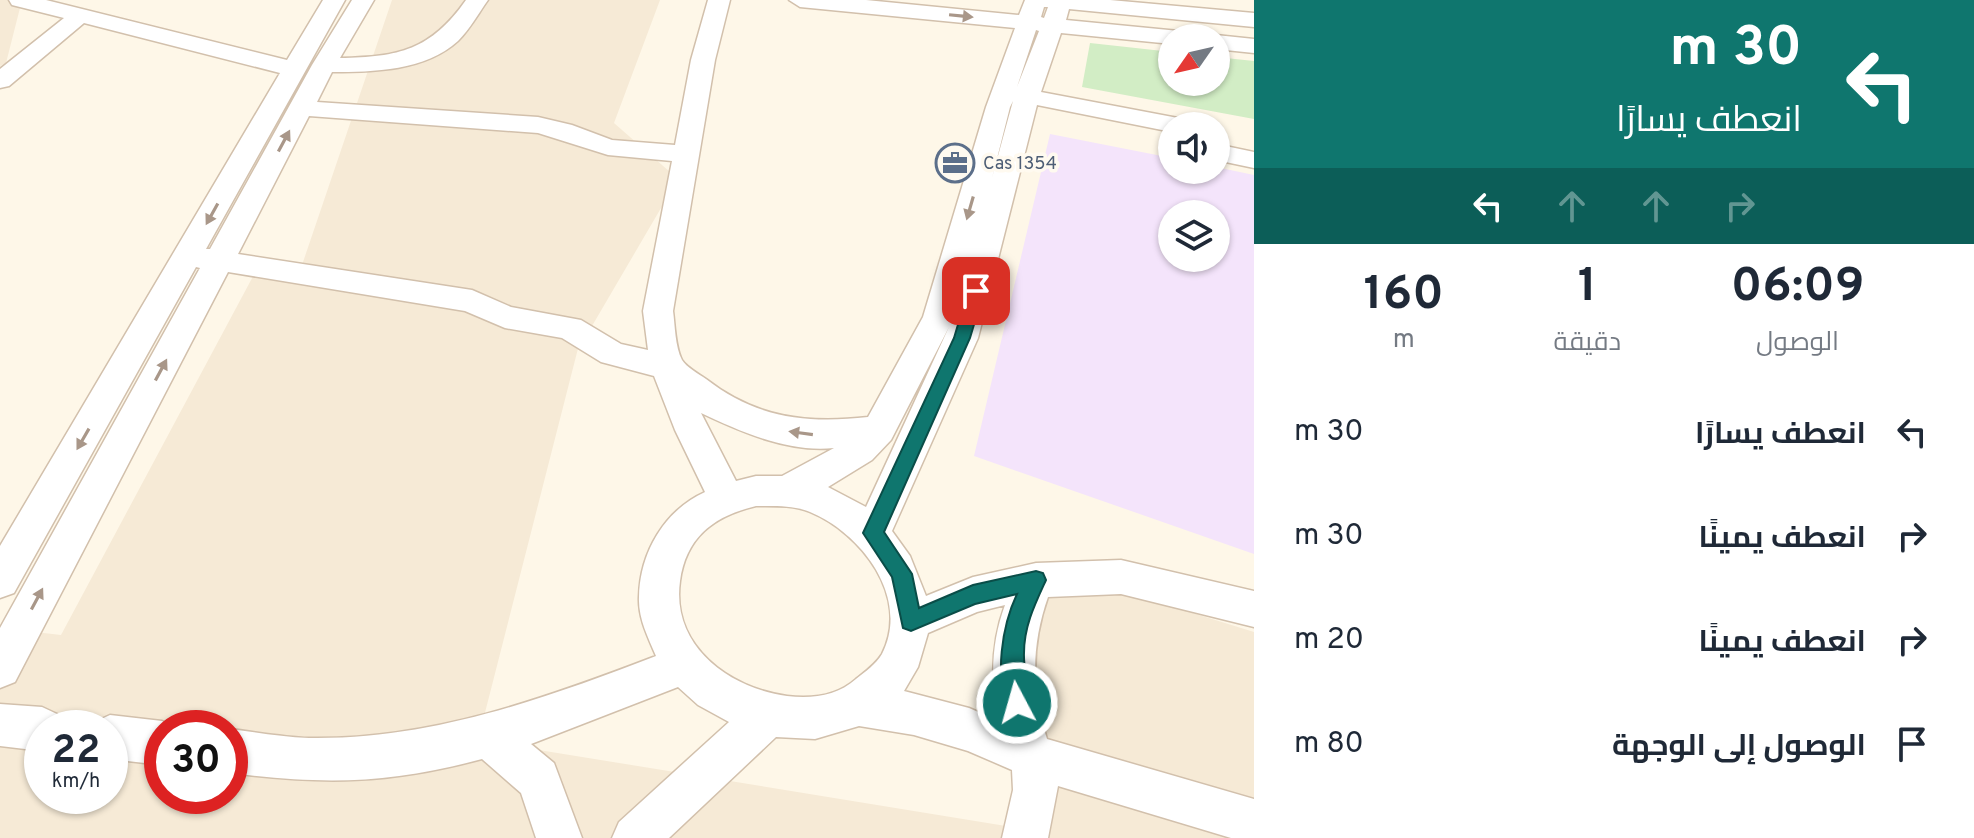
<!DOCTYPE html>
<html lang="ar">
<head>
<meta charset="utf-8">
<style>
  :root { --surface:#fff; --page:#f6f6f7; --text:#1f2937; --muted:#747a83 }
  body { margin:0; font-family:Overpass,Cairo,sans-serif; background:var(--page); color:var(--text); direction:rtl; height:100vh; display:flex; flex-direction:column; font-size:30px; white-space:nowrap }
  * { box-sizing:border-box; margin:0 }
  p { font-size:26px; color:var(--muted) }
  .icon { flex:none; width:44px; height:44px; fill:none; stroke:currentColor; stroke-width:2; stroke-linecap:round; stroke-linejoin:round }
  .map { position:relative; flex:1; overflow:hidden; direction:ltr }
  .sheet { display:flex; flex-direction:column; background:var(--surface); width:720px }
  .sheet>* { flex:none }
  .guide { background:#0f766e; color:#fff; overflow:hidden }
  .needle { width:52px; rotate:236deg }
  .tools { position:absolute; left:1158px; top:24px; display:grid; gap:16px }
  .tools a { display:grid; place-items:center; width:72px; height:72px; border-radius:50%; background:var(--surface); box-shadow:0 2px 6px #0004; font-size:40px }
  .speed { position:absolute; left:24px; top:710px; display:flex; gap:16px; font-size:40px; font-weight:700; text-align:center }
  .speed>* { display:grid; place-content:center; width:104px; height:104px; border-radius:50%; background:var(--surface); box-shadow:0 2px 6px #0004; line-height:1 }
  .speed small { font-size:20px; font-weight:400 }
  .speed .limit { border:12px solid #d22; background:#fff; color:#111 }
  .pin { position:absolute; display:grid; place-items:center; width:68px; height:68px; color:#fff; margin:-34px; border-radius:16px; box-shadow:0 4px 12px #0006 }
  .me { position:absolute; width:88px; margin:-44px; rotate:354deg; stroke-linejoin:round; filter:drop-shadow(0 0 6px #0008) }
  .turn { display:flex; align-items:center; gap:28px; height:168px; padding:0 40px; font-size:36px }
  .turn .icon { width:104px; height:104px; stroke-width:2.5 }
  .turn b { display:block; font-size:56px; line-height:68px }
  .lanes { display:flex; align-items:center; height:76px; padding:0 40px; background:#0003; justify-content:center; gap:40px; direction:ltr }
  .lanes .off { opacity:.35 }
  .eta { display:flex; justify-content:space-evenly; align-items:center; height:136px; text-align:center }
  .eta b { font-size:48px; font-weight:700; line-height:56px }
  ul { padding:0; list-style:none }
  li { display:flex; align-items:center; gap:24px; height:104px; padding:0 40px }
  li div { flex:1 }
  li b { display:block; font-size:30px }
  li em { font-style:normal }
  main { display:flex; flex:1; min-height:0 }
  .map>svg:first-child { display:block }
  .residential { fill:#f6ead6; fill-rule:evenodd }
  .education { fill:#f4e4fb; fill-rule:evenodd }
  .green { fill:#d2edc5 }
  .lines { fill:none; stroke-linecap:round; stroke-linejoin:round }
  .minor-casing { stroke:#d2c0ac; stroke-width:3 }
  .minor { fill:#fff; fill-rule:evenodd }
  .oneway { fill:#a99789 }
  .route { fill:#0f766e; stroke:#0a4d48; stroke-width:2 }
  .labels { text-anchor:middle; stroke-width:7; stroke-linejoin:round; paint-order:stroke }
  .far-service-label { font-size:18px; fill:#4e5e75; stroke:#fffaf0; text-anchor:start }
</style>
</head>
<body>
<main>
<section class="sheet">
<div class="guide">
<div class="turn"><svg class="icon" aria-label="left" viewBox="0 0 24 24"><path d="M17 20v-9H6M10 6l-5 5 5 5"/></svg><div><b>30 m</b>انعطف يسارًا</div></div>
<div class="lanes"><svg class="icon" aria-label="left" viewBox="0 0 24 24"><path d="M17 20v-9H6M10 6l-5 5 5 5"/></svg><svg class="icon off" aria-label="ahead" viewBox="0 0 24 24"><path d="M12 20V5M6 11l6-6 6 6"/></svg><svg class="icon off" aria-label="ahead" viewBox="0 0 24 24"><path d="M12 20V5M6 11l6-6 6 6"/></svg><svg class="icon off" aria-label="right" viewBox="0 0 24 24"><path d="M7 20v-9h11M14 6l5 5-5 5"/></svg></div>
</div>
<div class="eta">
<div><b>06:09</b><p>الوصول</p></div>
<div><b>1</b><p>دقيقة</p></div>
<div><b>160</b><p>m</p></div>
</div>
<ul>
<li><svg class="icon" aria-label="left" viewBox="0 0 24 24"><path d="M17 20v-9H6M10 6l-5 5 5 5"/></svg><div><b>انعطف يسارًا</b></div><em>30 m</em></li>
<li><svg class="icon" aria-label="right" viewBox="0 0 24 24"><path d="M7 20v-9h11M14 6l5 5-5 5"/></svg><div><b>انعطف يمينًا</b></div><em>30 m</em></li>
<li><svg class="icon" aria-label="right" viewBox="0 0 24 24"><path d="M7 20v-9h11M14 6l5 5-5 5"/></svg><div><b>انعطف يمينًا</b></div><em>20 m</em></li>
<li><svg class="icon" aria-label="arrive" viewBox="0 0 24 24"><path d="M6 21V4h12l-3 4 3 4H6"/></svg><div><b>الوصول إلى الوجهة</b></div><em>80 m</em></li>
</ul>
</section>
<div class="map">
<svg width="1254" height="838" viewBox="0 0 1254 838">
  <rect width="100%" height="100%" fill="#fef7e8"/>
  <path class="residential" d="M0,0H22L6,63L0,66Z
    M392,0H660L614,123L678,179L592,326L584,325L478,740L1012,827L1031,563L1254,632V838H0V628L61,635L257,269L301,268ZM42,728H110V796H42ZM162,728H230V796H162Z"/>
  <path class="education" d="M1050,134L1172,158V170H1216V167L1254,175V554L974,456ZM1172,214H1216V258H1172Z"/>
  <path class="green" d="M1090,43L1172,52V82H1216V57L1254,61V119L1082,87Z"/>
  <g class="lines">
    <g class="minor-casing">
      <path id="minor" d="M9,0H46L287,60L323,0H345L206,249H210L312,65L352,0H374L340,58C399,57 431,50 466,0H488C478,14 470,29 458,41C425,71 374,72 332,72L317,102L538,117L572,125L612,140L675,145L691,60L708,0H730L715,60L673,311C675,325 675,347 682,360C686,367 699,374 706,379C756,418 807,424 868,417L923,317L986,107L1015,28L800,7L789,0H866L1019,15L1025,0H1110L1254,13V27L1069,9L1066,20L1179,31L1187,33L1190,38H1172V44L1061,33L1041,92L1178,118L1187,121L1191,126H1172V132L1037,105L978,338L892,531L910,556L926,596L973,577L1036,563L1121,560L1254,591V627L1121,594L1048,597C1031,645 1031,691 1047,739L1254,799V838H1231L1058,786L1048,838H1002L1013,790L1012,770L968,751L914,735L859,726L815,739L776,737L669,838H612L619,822L729,722L698,705L678,687L531,744L554,763L582,838H536L521,793L482,759C390,784 324,785 230,773V729C256,732 282,737 309,738C430,740 544,699 656,656C648,637 638,618 639,597C640,552 665,510 705,492L675,430L654,376L601,362L562,338L505,328L465,311L228,272L15,682L0,688V628L200,268L196,267L14,593L0,598V546L280,73L84,23L9,86L0,88V69L64,18L12,5ZM1044,7H1048L1044,18L1041,17ZM1036,30L1039,31L1017,87ZM1013,101L992,178L1010,107ZM309,116L538,133L608,155L672,161L643,311L648,350L621,344L581,320L511,307L472,290L238,254ZM949,327L866,507L828,487L872,460L891,440ZM701,413C741,432 789,453 834,448L782,476H756L736,481ZM756,506C773,506 794,505 810,512C861,533 911,597 882,654C876,664 865,672 856,679C837,696 812,699 787,696C729,688 671,646 680,581C686,537 714,516 756,506ZM1005,605C991,643 990,681 999,721L969,708L904,691L918,667L928,633L977,612Z
        M1216,35L1254,39V53L1216,49V38H1207Z
        M1216,144L1254,152V168L1216,160Z
        M0,704L42,707L57,714L63,728H42V751L0,746Z
        M110,715L162,721L177,728H162V765L110,759V728H92L95,722Z"/>
    </g>
    <use href="#minor" class="minor"/>
  </g>
  <defs><path id="oneway-solid" d="M-6-.8H1V-3.2L6.5 0L1 3.2V.8H-6Z" transform="scale(2)"/></defs>
  <g class="oneway">
    <use href="#oneway-solid" transform="translate(961 16) rotate(6)"/>
    <use href="#oneway-solid" transform="translate(284 141) rotate(-62)"/>
    <use href="#oneway-solid" transform="translate(970 208) rotate(106)"/>
    <use href="#oneway-solid" transform="translate(212 214) rotate(119)"/>
    <use href="#oneway-solid" transform="translate(161 370) rotate(-62)"/>
    <use href="#oneway-solid" transform="translate(801 433) rotate(-172)"/>
    <use href="#oneway-solid" transform="translate(83 439) rotate(120)"/>
    <use href="#oneway-solid" transform="translate(37 599) rotate(-62)"/>
  </g>
  <path class="route" d="M976,286L984,291L970,338L884,532L912,574L919,608L973,585L1036,571L1043,573L1046,580C1035,604 1024,626 1024,653C1023,672 1032,693 1025,711L1017,714L1009,711C994,676 1002,626 1017,594L975,604L911,631L903,628L892,577L863,533L954,338L968,291Z"/>
  <defs>
    <g id="office-ring" transform="scale(2)"><circle r="9.5" fill="#fffaf0" stroke="#5c6f8a" stroke-width="1.5"/><path d="M-6-3h4V-5.5h4V-3h4V5H-6ZM-1-4.5V-3h2v-1.5ZM-6 0V1H6V0Z" fill="#5c6f8a"/></g>
  </defs>
  <g fill-rule="evenodd">
    <use href="#office-ring" x="955" y="163"/>
  </g>
  <g class="labels">
    <g class="far-service-label">
      <text x="983" y="169">Cas 1354</text>
    </g>
  </g>
</svg>
<div class="tools">
<a><svg class="needle" viewBox="-14 -14 28 28"><path d="M0-13l5 13h-10z" fill="#e53935"/><path d="M0 13l5-13h-10z" fill="#747a83"/></svg></a>
<a><svg class="icon" aria-label="sound" viewBox="0 0 24 24"><path d="M4 9h4l5-4v14l-5-4H4zM17 9q2 3 0 6"/></svg></a>
<a><svg class="icon" aria-label="layers" viewBox="0 0 24 24"><path d="M12 4l9 5-9 5-9-5zM3 14l9 5 9-5"/></svg></a>
</div>
<div class="speed"><div>22<small>km/h</small></div><div class="limit">30</div></div>
<div class="pin" style="left:976px;top:291px;background:#d93025"><svg class="icon" aria-label="arrive" viewBox="0 0 24 24"><path d="M6 21V4h12l-3 4 3 4H6"/></svg></div>
<svg class="me" style="left:1017px;top:703px" viewBox="-20 -20 40 40"><circle r="17" fill="#0f766e" stroke="#fff" stroke-width="3"/><path d="M0-11L8 9 0 5-8 9z" fill="#fff"/></svg>
</div>
</main>
</body>
</html>
